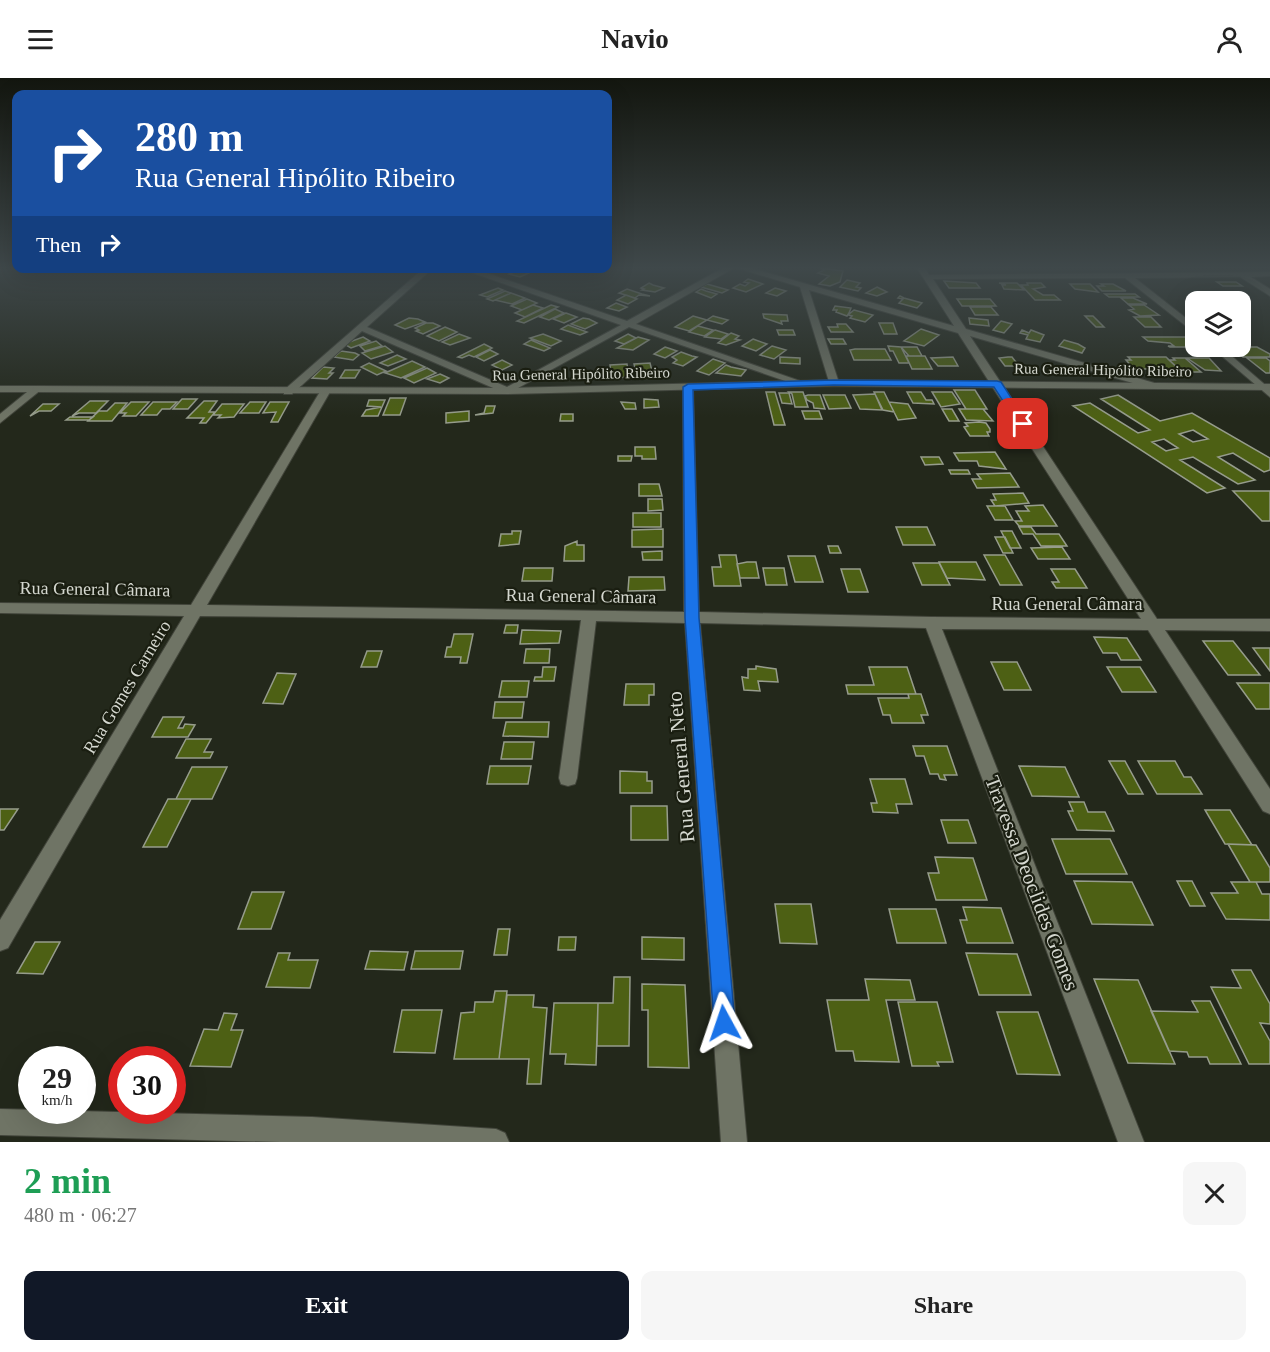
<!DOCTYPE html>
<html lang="en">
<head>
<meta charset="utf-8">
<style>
  :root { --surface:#fff; --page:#f6f6f6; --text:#222; --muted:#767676; --accent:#111827 }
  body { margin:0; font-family:"Times New Roman",serif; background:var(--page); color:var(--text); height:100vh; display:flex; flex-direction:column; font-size:22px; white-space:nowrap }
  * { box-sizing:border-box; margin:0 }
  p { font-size:20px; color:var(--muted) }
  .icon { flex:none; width:33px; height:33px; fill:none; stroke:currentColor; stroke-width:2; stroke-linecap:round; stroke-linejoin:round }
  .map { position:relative; height:1064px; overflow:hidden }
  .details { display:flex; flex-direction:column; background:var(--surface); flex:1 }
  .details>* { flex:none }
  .guide { position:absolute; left:12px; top:12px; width:600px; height:183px; border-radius:12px; box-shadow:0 6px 24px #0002; background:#1a4fa0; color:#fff; overflow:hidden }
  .controls { position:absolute; left:1185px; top:213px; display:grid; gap:12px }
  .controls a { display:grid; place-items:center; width:66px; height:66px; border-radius:12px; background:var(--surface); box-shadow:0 6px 24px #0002; font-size:30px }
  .speed { position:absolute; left:18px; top:968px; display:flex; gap:12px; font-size:30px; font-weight:700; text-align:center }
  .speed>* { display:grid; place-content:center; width:78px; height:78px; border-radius:50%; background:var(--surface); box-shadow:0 6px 24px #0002; line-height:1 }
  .speed small { font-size:15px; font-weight:400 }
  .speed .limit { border:9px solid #d22; background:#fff; color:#111 }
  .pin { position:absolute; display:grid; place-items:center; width:51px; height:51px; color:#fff; margin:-26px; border-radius:12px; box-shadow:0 3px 9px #0006 }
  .me { position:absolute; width:66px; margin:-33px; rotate:355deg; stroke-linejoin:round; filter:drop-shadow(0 0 4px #0008) }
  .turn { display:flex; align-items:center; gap:21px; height:126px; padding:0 24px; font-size:27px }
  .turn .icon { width:78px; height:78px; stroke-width:2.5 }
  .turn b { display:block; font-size:42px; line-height:51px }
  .then { display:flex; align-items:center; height:57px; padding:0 24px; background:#0003; gap:12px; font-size:22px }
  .round { display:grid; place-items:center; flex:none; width:63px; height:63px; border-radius:12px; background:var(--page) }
  .head { display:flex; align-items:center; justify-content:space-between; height:102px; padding:0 24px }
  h1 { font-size:36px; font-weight:700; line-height:45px; color:#1e9e55 }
  .cta { display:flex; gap:12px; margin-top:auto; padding:12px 24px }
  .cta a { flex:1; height:69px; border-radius:12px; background:var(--accent); color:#fff; font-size:24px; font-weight:700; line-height:69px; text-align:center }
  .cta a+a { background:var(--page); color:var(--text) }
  header { display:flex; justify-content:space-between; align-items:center; height:78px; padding:0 24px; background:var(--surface); font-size:27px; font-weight:700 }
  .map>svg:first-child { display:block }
  .building { fill:#4d6014; stroke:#969c8c; stroke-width:1.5; fill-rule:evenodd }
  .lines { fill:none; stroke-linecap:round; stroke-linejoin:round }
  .minor-casing { stroke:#41443a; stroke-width:2 }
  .tertiary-casing { stroke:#41443a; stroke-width:2 }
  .minor { fill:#6f7465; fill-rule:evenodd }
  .tertiary { fill:#6f7465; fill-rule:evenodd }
  .route { fill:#1a73e8; stroke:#114b97; stroke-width:1.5 }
  .labels { text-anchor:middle; stroke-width:4.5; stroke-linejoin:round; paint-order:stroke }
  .far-street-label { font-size:15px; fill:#d5d8d0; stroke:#1a1e11 }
  .street-label { font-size:18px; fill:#d5d8d0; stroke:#1a1e11 }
  .near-street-label { font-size:21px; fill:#d5d8d0; stroke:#1a1e11 }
</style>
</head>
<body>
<header><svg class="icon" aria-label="menu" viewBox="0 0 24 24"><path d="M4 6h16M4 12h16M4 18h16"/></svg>Navio<svg class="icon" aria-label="person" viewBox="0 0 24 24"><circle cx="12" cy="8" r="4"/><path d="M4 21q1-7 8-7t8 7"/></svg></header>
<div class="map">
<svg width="1270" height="1064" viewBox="0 0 1270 1064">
  <rect width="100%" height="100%" fill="#23281b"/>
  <path class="building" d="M820,190L843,193L840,204L830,208L819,206L829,198L818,195L824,192Z
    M521,191L531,194L520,199L509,196Z
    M748,201L763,206L746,214L733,210L740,206L745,208L749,205L744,204Z
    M847,202L860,205L856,209L861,210L858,213L840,209Z
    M944,203L976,205L980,210H949Z
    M1217,204H1236L1242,208H1223Z
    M649,205L653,207L664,210L655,214L642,212L644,211L641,210Z
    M999,205H1017L1024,212L1004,211L1002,207H1006Z
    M1027,205H1041L1045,209L1033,211L1043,217H1054L1060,222H1035L1021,207H1028Z
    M707,206L728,212L722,215L701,209Z
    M1070,206H1090L1098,214L1075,211Z
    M1101,206H1113L1126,213H1102L1097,208H1104Z
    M877,209L887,214L877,218L866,215Z
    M498,210L503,212L487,219L480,217Z
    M775,210L786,213L777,218L766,215Z
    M627,211L642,216L650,218L639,217L635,220L619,215Z
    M701,211L706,213L717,216L711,220L696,214Z
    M505,213L511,215L493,223L487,221Z
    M511,215L525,220L512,226L495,222Z
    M1105,216H1135L1139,219H1109Z
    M626,217L637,221L628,226L617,222Z
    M900,218L904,220L922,225L917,230L899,225L903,221L898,220Z
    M1121,220H1133L1147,226H1128Z
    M527,221L537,225L522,232L511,228Z
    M957,221H990L996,228H962Z
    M616,225L627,229L619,233L607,230Z
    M533,227L543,230L525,239L515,235Z
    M551,227L558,229L524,245L517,243Z
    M1129,227H1144L1159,237L1140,238L1129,232L1134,231Z
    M835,228L851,230L849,235L847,238L836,234L837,232H833Z
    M970,229H991L998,237H975Z
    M555,231L564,235L549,242L540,239Z
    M854,232L873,237L865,244L850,240L852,238L848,237Z
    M566,235L577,239L564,245L553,241Z
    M763,236L787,237L788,243H781L782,246L764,240Z
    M693,238L707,242L689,253L675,249Z
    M713,238L728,242L722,246L707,242Z
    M1085,238H1093L1104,249H1096Z
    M1134,239H1151L1161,249H1145Z
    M409,240L418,241L425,244L405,251L395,247Z
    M583,240L589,241L597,245L585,251L571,246Z
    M969,240L988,242L989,248L970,246Z
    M1001,243L1012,246L1004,255L993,252Z
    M426,245H433L440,248L423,256L416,253L419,252L415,250Z
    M879,245H893L897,256H884Z
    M837,246H846L853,254H831L828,249H838Z
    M568,247L587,254L580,257L561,251Z
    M698,248L713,252L704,258L689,254Z
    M445,249L457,254L439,263L427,258Z
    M921,251L939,257L924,268L904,263Z
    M715,252L728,256L721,261L705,259Z
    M777,252H793L795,257H779Z
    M1022,252L1029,255L1031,252L1044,257L1040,264L1026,261L1028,257L1020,255Z
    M731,255L739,258L735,261L740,262L726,267L718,265Z
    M459,256L470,260L450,267L442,264Z
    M543,256L561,263L551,268L530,260Z
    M628,256L636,260L624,266L615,263Z
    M363,259L370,263L351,270L344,266Z
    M638,259L649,262L633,272L617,270Z
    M1143,259H1189L1193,262H1188L1197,269H1170L1168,268H1174L1170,265L1148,263Z
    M753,261L767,266L756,273L742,268Z
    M828,261H843L846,266H831Z
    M531,262L550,270L544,273L524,266Z
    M1064,262L1078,266L1085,270L1082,275L1059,268Z
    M376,263L382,268L365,273L360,268Z
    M484,266L492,270L474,279L469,277L462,280L458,279Z
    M385,268L393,274L371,281L362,275Z
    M772,268L786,272L774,281L760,277Z
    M888,268L901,269L909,285H899L893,273H890Z
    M665,269L677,273L665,280L654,276Z
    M901,269H917L922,278H909Z
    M1231,269H1257L1270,276V279H1243Z
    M855,271H885L891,282H854L850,272Z
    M490,272L498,276L484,283L476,279Z
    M341,273L355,275L359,277L353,282L334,279Z
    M681,274L692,278L697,279L683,288L673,285L677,282L672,279Z
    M397,277L406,281L388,288L380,285Z
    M906,278H925L932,291H912Z
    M780,279L800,280V286L780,285Z
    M953,279L958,288H938L931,280Z
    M1008,279H1012L1019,288H1005L999,280Z
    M1128,279H1166L1184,296L1154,295L1150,291H1134L1126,282H1131Z
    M1173,280H1185L1201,294H1182L1169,282H1175Z
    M1187,280H1209L1221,293L1205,292Z
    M1247,280H1266L1270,283V295H1266Z
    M713,281L725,285L709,297L697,293Z
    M502,282L512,287L502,292L492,287Z
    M412,283L425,289L401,300L385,295Z
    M369,285L386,293L377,297L361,289Z
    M650,285L653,297L637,298L634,286Z
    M627,286L629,299L612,300L610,287Z
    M726,287L731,289L746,292L741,298L716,295Z
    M323,289L334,290L329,295H333L327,301L312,300Z
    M427,290L436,295L414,305L404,300Z
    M345,292H360L355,300H340Z
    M440,296L449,300L440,305L427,301Z
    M954,312H975L987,331H966Z
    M766,314H775L785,347H774Z
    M789,314H803L808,329H795L792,316Z
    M874,314H884L894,334L883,332Z
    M907,314H921L926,322H932L934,326L913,325Z
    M932,314H952L960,326L941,329Z
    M779,315H789L792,326L782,325Z
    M875,316L882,332L860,331L853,317Z
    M808,317H820L825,331L814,330L813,325L807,322L805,318Z
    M823,317H845L851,330L829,331Z
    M1118,317L1160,343L1192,335L1270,380V392L1264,394L1233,375L1218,379L1255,402L1238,406L1193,379L1180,382L1225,410L1207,415L1073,328L1090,325L1138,355L1150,352L1101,321ZM1193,352L1208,361L1193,364L1179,356ZM1164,361L1178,370L1166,373L1152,364Z
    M390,320H406L400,337H383Z
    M182,321H197L188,331H173Z
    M644,321L658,322L659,329L644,330Z
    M369,322H385L378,338H362L366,332L381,329L367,328Z
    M90,323H108L96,335H79L72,338Z
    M204,323H217L209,334H215L206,345H200L204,340H187Z
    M131,324H149L136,338H123L126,335H120Z
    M153,324H177L170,331H162L157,337H141Z
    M250,324H266L259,335H240Z
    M270,324H289L278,344H271L276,334L263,335Z
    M621,324L635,325L636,331H625Z
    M889,324L908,326L916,340L898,342Z
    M115,325H127L112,343H88L99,333H107Z
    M43,326H59L51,333H39L30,338Z
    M222,326H244L234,339L218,340L221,337H213Z
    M486,328H495L493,335L475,337L484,335Z
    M942,331H952L959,343H949Z
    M959,331H983L993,343L966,342Z
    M469,333V343L446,345V335Z
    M802,333H819L822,341H805Z
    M561,336H573V343H560Z
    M70,339H93L89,342H66Z
    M979,344L986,345L990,351V354H987L989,358H970L964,349L968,348L965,345Z
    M635,369H655L656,381H642V378H635Z
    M995,374L1006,391L979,388L977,383H959L954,375Z
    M618,378H632L631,383H618Z
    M921,379H939L943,386L925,387Z
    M949,392H968L970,396H951Z
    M1010,395L1019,409L977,410L972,401H981L977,396Z
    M639,406H659L662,418H639Z
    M1233,413H1270V443H1262Z
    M1023,415L1029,425L995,428L991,422H996L993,416Z
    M648,421H662L663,432L648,433Z
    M1043,427L1057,448H1019L1015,443H1022L1016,433H1029L1025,428Z
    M987,428H1005L1013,442H995Z
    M633,435H661V449H633Z
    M896,449H927L935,467H903Z
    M1019,449H1031L1036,456H1059L1067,468H1041L1033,456H1023Z
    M663,451V469H632V452Z
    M512,453H521L519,466L499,468L501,456H512Z
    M1001,453H1012L1021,470H1010Z
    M995,459H1005L1013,475H1003Z
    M577,463V467H584V483H564L565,468Z
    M828,468H838L841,475H830Z
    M1062,469L1070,481H1038L1031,470Z
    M662,473V482H643L642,474Z
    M719,477H736L741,508H714L712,489H721Z
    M984,477H1005L1022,507H1000Z
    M788,478H815L823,504H795Z
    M747,484H756L759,500H740L737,486Z
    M939,484H976L985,502L947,500Z
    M913,485H939L950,507H922Z
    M524,490H553L552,503H522Z
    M763,490H784L787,507H766Z
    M841,491H860L868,514H848Z
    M1051,491H1075L1087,510H1056L1052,504H1059Z
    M629,499H664L665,512L628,513Z
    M506,547H518L517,555H504Z
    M522,552L561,553L559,565L520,566Z
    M454,556H473L467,585H460L461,579H445L447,569H451Z
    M1094,559L1127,560L1141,582H1121L1117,575H1103Z
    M1203,563H1233L1260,597H1228Z
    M1253,570H1270V593Z
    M526,571H550L549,585H524Z
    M367,573H382L377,589H361Z
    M991,584H1017L1031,612H1004Z
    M756,588L776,591L778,604L758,603L760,613L744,612L742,599L748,600V591H756Z
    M543,589H556L554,603H534L535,599H542Z
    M869,589H907L916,616H848L846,607H874Z
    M1107,589H1140L1156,614H1122Z
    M277,595L296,596L283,626L263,625Z
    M502,603H529L527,619H499Z
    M1237,605H1270V631H1256Z
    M626,606H654V617H649V627H624Z
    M908,616H921L928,637H921L924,645H892L890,637H883L878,620H909Z
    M495,624H524L522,640H493Z
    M163,639H184L178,650H183L185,646L195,647L188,659H152Z
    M506,644H549L548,659L503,658Z
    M186,661H211L204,674H213L210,680H176Z
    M504,664H534L532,681H501Z
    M913,668H947L957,697H944L946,702L940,701L938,696H930L924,678H916Z
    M1109,683H1125L1143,716H1128Z
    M1138,683H1175L1184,699H1191L1202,716H1157Z
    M490,688H531L528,706H487Z
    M1019,688L1065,689L1079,719L1032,718Z
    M192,689H227L212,721H176Z
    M620,693L647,694V703H652V715H620Z
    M870,701H905L912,726H896L898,735L873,734L871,725H877Z
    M168,721H191L167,769H143Z
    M1069,724H1084L1088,734H1105L1114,753L1077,752L1068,733H1073Z
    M631,728H667L668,762H631Z
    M0,731H18L4,752H0Z
    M1205,732H1230L1252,767L1225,766Z
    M941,742H968L976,765H948Z
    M1052,761H1110L1127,796H1066Z
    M1228,766L1256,767L1270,790V804H1250Z
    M935,779L973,780L987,822H936L928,795H939Z
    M1074,803L1132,804L1153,847L1092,846Z
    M1177,803H1192L1205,828H1190Z
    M1231,804H1256L1262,816H1270V842L1226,841L1211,815H1238Z
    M252,814H284L271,851H238Z
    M775,826H811L817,866L780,865Z
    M963,829L1001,830L1013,865H967L960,842H967Z
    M889,831H936L946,865H897Z
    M498,851H510L507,877H494Z
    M559,859H576L575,872H558Z
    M642,859L684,860V882L642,881Z
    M35,864H60L43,896L17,895Z
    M370,873L408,874L404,892L365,891Z
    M415,873H463L460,891H411Z
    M278,875H290L288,882H318L310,910L266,909Z
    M966,875L1017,876L1031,917H979Z
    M1232,892H1251L1270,926V946L1260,945L1270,963V986H1249L1211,909L1241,910Z
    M614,899H630L629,968H597L598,925H613Z
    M865,901L910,902L915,922H886L899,984L855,983L853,973H836L827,922H869Z
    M1094,901L1138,902L1175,986L1128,985Z
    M642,906L685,907L689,990L648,989V932H642Z
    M495,913H507L499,981H454L461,935L474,934L475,924H493Z
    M507,917H534L533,929L547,930L541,1006H527L529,981H499Z
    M1192,923H1210L1241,986H1210L1207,979H1189L1187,974L1169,973L1151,933L1198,934Z
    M898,924H937L953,984H937L939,988H912Z
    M554,925H598L596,987L565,986L566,976H550Z
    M402,932H442L435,975L394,974Z
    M997,934H1038L1060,997L1017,996Z
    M224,935L237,936L231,952H243L231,989L190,988L204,951L218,952Z"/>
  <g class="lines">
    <g class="minor-casing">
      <path id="minor" d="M424,190H433L367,249L507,309L621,247L459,190H472L627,243L723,190H734L636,246L806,305L797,307L629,249L507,316L362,253L292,316H284V312Z
        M737,190H751L954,248L917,190H925L929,197L1270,194V198L1251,199L1270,211V218L1240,199L1135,200L1196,248V256L1125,200L933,201L966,251L1158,306V310H1150L970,258L1157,541H1270V553L1165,552L1270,711V736L1263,733L1148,552L942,551L1144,1064H1118L926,550L700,545L747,1064H721L685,545L596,543L577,700L575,706L568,708L561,706L559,700L581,542L200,538L8,870L0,873V842L184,538L0,535V525L191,527L321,312L330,314L207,527L684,534L683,309L688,306L693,309L699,534L932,539L1141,541L958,255L809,212L839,305L830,307L800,209Z
        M1210,268H1220L1270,311V319Z
        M0,308H37L42,311L0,345V336L27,314H0Z
        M0,1031L312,1039L496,1051L505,1055L509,1064H280L0,1057Z"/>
    </g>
    <g class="tertiary-casing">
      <path id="tertiary" d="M834,302L1270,306V312L834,308L507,316L37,314L32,311L37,308L507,310Z"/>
    </g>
    <use href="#minor" class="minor"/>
    <use href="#tertiary" class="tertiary"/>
  </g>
  <linearGradient id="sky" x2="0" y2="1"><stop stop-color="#13160f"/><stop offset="0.56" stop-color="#3f484a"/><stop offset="1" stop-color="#3f484a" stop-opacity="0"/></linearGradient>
  <rect width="1270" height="339" fill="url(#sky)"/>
  <path class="route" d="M834,302L997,303L1001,304L1028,346L1019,348L994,309L834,307L693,312L699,540L735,945L732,953L724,956L717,953L714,945L685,540L683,309L688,306Z"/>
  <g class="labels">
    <g class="far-street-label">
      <text transform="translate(1103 292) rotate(1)" y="5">Rua General Hipólito Ribeiro</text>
      <text transform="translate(581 296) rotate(-1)" y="5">Rua General Hipólito Ribeiro</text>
    </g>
    <g class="street-label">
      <text transform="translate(95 511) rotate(1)" y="6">Rua General Câmara</text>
      <text transform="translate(581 518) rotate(1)" y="6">Rua General Câmara</text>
      <text x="1067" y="532">Rua General Câmara</text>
      <text transform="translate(127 609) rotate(-59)" y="6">Rua Gomes Carneiro</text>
    </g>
    <g class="near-street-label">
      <text transform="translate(681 689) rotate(-95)" y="7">Rua General Neto</text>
      <text transform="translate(1032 805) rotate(69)" y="7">Travessa Deoclides Gomes</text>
    </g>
  </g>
</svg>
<div class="controls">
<a><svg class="icon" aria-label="layers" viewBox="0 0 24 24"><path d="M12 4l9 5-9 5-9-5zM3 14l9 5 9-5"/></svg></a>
</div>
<div class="speed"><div>29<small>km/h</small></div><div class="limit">30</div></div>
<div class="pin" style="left:1023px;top:346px;background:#d93025"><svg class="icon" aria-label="arrive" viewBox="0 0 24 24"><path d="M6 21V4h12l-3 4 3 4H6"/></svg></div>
<svg class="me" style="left:724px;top:945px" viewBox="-20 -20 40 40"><path d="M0-17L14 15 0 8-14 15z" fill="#1a73e8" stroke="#fff" stroke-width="4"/></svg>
<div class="guide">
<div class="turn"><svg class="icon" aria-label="right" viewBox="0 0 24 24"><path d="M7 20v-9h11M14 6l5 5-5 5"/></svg><div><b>280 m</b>Rua General Hipólito Ribeiro</div></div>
<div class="then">Then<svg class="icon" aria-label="right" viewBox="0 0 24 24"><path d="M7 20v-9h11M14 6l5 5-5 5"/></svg></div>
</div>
</div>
<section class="details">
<div class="head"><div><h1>2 min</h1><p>480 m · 06:27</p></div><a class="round"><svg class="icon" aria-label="close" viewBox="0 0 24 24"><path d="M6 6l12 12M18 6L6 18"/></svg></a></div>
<div class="cta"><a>Exit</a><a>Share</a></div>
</section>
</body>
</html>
